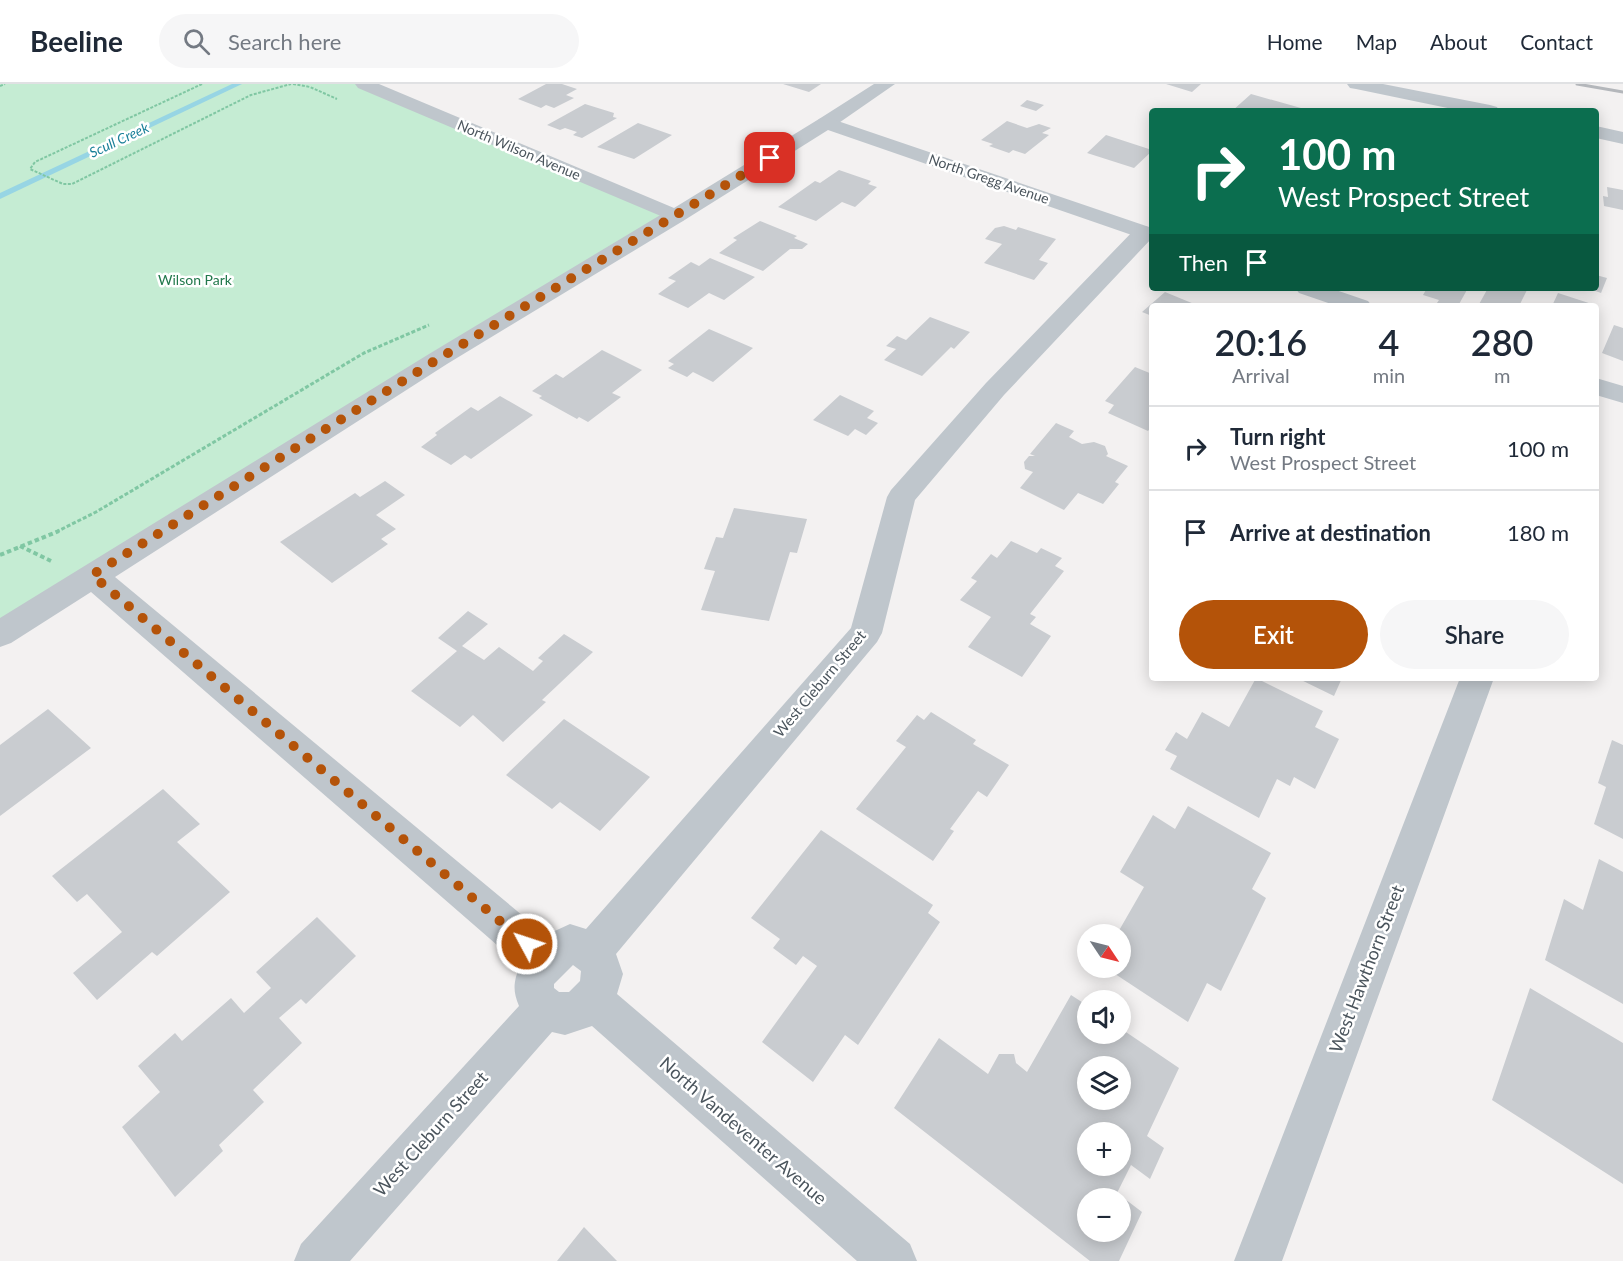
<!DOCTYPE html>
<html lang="en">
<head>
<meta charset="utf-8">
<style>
  :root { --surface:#fff; --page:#f6f6f7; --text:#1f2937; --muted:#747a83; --line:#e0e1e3; --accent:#b45309 }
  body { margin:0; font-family:Lato,sans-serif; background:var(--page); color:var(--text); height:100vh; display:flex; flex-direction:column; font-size:22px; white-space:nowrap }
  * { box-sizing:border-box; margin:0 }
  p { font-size:20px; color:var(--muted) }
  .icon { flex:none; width:33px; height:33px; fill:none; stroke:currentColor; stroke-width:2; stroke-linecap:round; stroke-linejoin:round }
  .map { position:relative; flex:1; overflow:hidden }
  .panel { position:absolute; left:1149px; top:219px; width:450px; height:378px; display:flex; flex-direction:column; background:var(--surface); border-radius:6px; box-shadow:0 3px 15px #0003 }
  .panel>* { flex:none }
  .hud { position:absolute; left:1149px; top:24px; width:450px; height:183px; border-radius:6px; box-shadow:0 3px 15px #0003; background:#0b6e4f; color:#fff; overflow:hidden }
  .needle { width:39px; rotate:125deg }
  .fabs { position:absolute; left:1077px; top:840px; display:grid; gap:12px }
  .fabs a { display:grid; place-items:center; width:54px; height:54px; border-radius:50%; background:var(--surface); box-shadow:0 3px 15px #0003; font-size:30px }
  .pin { position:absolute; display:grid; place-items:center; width:51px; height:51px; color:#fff; margin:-26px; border-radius:12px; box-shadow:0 3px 9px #0006 }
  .me { position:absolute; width:66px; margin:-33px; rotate:310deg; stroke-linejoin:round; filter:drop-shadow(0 0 4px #0008) }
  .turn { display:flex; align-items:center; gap:21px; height:126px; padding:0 30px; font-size:27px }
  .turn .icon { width:78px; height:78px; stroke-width:2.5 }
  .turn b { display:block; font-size:42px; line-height:51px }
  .then { display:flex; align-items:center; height:57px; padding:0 30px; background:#0003; gap:12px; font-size:22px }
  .eta { display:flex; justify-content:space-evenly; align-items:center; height:102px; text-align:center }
  .eta b { font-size:36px; font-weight:600; line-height:42px }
  .button { display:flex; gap:12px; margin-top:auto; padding:12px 30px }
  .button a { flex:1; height:69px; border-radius:36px; background:var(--accent); color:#fff; font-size:24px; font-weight:600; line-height:69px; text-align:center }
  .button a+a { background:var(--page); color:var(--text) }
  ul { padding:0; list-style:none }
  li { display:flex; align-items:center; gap:18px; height:84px; padding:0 30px; border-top:2px solid var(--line) }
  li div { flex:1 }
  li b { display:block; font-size:22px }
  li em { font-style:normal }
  header { display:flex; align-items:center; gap:36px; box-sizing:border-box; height:84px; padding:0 30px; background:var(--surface); border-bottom:2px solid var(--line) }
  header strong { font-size:28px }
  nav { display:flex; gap:33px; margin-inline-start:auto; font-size:21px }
  .search { width:420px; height:54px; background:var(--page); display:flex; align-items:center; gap:15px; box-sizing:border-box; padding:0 21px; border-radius:33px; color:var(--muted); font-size:22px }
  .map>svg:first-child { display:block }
  .green { fill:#c5ecd3 }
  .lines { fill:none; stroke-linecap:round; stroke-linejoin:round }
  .stream { fill:#97d5e4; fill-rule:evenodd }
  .building { fill:#c9ccd0; fill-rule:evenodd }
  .path-far2 { stroke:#80c7a3; stroke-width:2; stroke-dasharray:3 1.5; stroke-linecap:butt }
  .path-far1 { stroke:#80c7a3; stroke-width:3; stroke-dasharray:4 2; stroke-linecap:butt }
  .path { stroke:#80c7a3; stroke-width:4; stroke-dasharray:4.5 3; stroke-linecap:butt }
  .minor { fill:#bfc6cc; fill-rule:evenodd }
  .tertiary { fill:#bfc6cc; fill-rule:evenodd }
  .rail { stroke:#b4b7bb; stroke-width:3 }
  .route { stroke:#b45309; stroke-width:10; stroke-dasharray:0 18 }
  .labels { text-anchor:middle; stroke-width:5; stroke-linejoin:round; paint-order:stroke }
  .far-water-label { font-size:14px; font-style:italic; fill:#1a8099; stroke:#fff }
  .far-street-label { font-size:14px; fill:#4b555d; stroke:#fff }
  .far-park-label { font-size:14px; fill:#21784b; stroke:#fff }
  .street-label { font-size:15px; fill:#4b555d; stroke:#fff }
  .near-street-label { font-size:18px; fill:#4b555d; stroke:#fff }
</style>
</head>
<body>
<header>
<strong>Beeline</strong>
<div class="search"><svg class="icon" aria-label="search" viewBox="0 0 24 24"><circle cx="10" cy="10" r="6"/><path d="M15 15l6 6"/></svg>Search here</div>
<nav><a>Home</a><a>Map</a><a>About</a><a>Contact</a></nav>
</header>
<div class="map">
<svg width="1623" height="1177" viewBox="0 0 1623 1177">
  <rect width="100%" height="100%" fill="#f3f1f1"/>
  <path class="green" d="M0,0H364L675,132L0,550Z"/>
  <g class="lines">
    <path class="stream" d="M232,0H242L0,115V109Z"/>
  </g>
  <path class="building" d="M546,0H562L577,5L566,11L574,14L554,24L546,21L541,24L518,15Z
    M783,0H821L809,8Z
    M1166,0H1201L1192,8Z
    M1251,10L1308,26V27H1232Z
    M1027,16L1044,21L1036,27L1020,22Z
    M585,20L614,29L613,33L617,34L582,54L573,51L577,48L565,44L560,46L547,41Z
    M1007,37L1027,44L1039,40L1051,44L1042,49L1049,51L1025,70L1013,66L1009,69L989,62L993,60L981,56Z
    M638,39L672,51L634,75L597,63Z
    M1106,51L1152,66V67L1134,84L1087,69Z
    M839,86L871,97L868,100L877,103L855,123L842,118L816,137L778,123L815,97L820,99Z
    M1607,103L1623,106V126L1604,122L1603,112L1608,113Z
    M760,137L797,152L794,154L808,160L802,165H790L763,187L719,169L737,156L733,154Z
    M1004,142L1016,146L1018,143L1056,155L1039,176L1048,179L1034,196L984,179L1002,160L985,155L995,144Z
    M710,174L755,193L724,216L709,209L688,224L658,210L676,197L668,194L691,178L699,182Z
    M1596,191L1607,194L1601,209L1587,204H1596Z
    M1427,204H1468L1458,222L1437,219L1439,216L1423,211Z
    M1488,204H1528L1519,222H1478Z
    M1165,208L1199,222H1152V232L1142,228Z
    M1558,209L1598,222H1552Z
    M930,233L970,248L954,265L951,263L922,292L884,276L896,265L886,262L897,252L906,256Z
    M1614,241L1623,244V277L1602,269Z
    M709,245L753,264L713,298L693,288L687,293L668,284L674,280L668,277Z
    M602,266L642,286L612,309L621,313L588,338L579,333L577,335L539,314L542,312L532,307L556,290L563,294Z
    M1135,283L1152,290V342L1148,347L1108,329L1114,321L1105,317Z
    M840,311L874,327L867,334L878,339L866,351L855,345L848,352L813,336Z
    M500,312L533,331L471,375L465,371L451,381L421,363L437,351L435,349L471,323L478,327Z
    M1056,339L1074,347L1069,353L1082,360L1094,358L1105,362L1108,370L1106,372L1128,382L1115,398L1119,400L1103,420L1078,409L1064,426L1020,404L1033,388L1025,385L1024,378L1029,372H1035L1030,370Z
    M385,397L405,411L376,431L396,445L381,455L388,460L332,499L280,458L355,409L360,413Z
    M734,424L807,435L797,469L790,468L769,537L701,526L715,487L704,485L716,453L723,454Z
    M1011,457L1037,469L1041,464L1062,474L1055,482L1064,487L1030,530L1036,533L1030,540L1051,552L1022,593L968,563L991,533L960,516L977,497L971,494L991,470L997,474Z
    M468,527L488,540L462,562L484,576L499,563L533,587L543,577L538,574L564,550L593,568L542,616L546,618L503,658L473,631L460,643L411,607L457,567L438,554Z
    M1256,594L1323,627L1315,643L1339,655L1315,705L1294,693L1290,702L1277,695L1259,734L1170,685L1177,672L1165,666L1176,648L1187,655L1202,628L1229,643Z
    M1297,594H1342L1334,612Z
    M48,625L91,664L0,732V661Z
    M931,628L976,656L973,660L1009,681L987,713L978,707L950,745L954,747L933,777L856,725L906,663L896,657L917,631L924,636Z
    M564,635L650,693L600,747L560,718L552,725L506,691Z
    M1612,656L1623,661V755L1594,740L1606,703L1598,699Z
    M163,705L200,740L177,758L230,808L157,872L152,868L97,916L73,889L122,848L87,810L77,818L52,792Z
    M1188,722L1271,769L1252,805L1266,814L1221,907L1207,899L1188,938L1106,884H1120V850H1117L1144,803L1120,788L1153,731L1175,745Z
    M821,746L933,821L928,829L940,838L858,961L845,951L813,998L762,958L817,882L803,872L796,881L773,864L780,855L751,834Z
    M1599,775L1623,788V920L1545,876L1564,815L1583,826Z
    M317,833L356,872L306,920L301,915L279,934L302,959L253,1006L264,1018L219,1061L223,1067L175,1113L122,1043L160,1008L138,982L175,949L182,957L231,914L244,929L271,904L256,888Z
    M1530,904L1623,959V1100L1492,1016Z
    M1071,911L1088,922V950H1120V944L1179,984L1147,1052L1164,1064L1150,1095L1131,1081L1117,1109L1142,1128L1119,1177H1090L894,1024L939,954L988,990L999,970H1014L1016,979L1027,988ZM1088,982H1120V1016H1088ZM1088,1048H1120V1082H1088ZM1088,1114H1120V1148H1088Z
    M584,1143L617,1177H557Z"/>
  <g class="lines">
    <path class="path-far2" d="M202,0L35,78L30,85L63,100H72L251,11L291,0
      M293,0L310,3L337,15
      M0,2L5,0"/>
    <path class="path-far1" d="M56,448L96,428L364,269L429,241"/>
    <path class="path" d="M20,462L51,477
      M0,471L59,447"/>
    <path class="minor" d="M874,0H895L833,43H819L816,39L819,35Z
      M1347,0H1383L1490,21L1497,23L1499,27H1462L1356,5L1350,4Z
      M1596,42L1623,48V60L1596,54Z
      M675,126L683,127L686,132L683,137L447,280L115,493L546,851L570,840L586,845L851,544L887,413L891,406L986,299L1136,144L1144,142L1152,144V154L1004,311L915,416L882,549L877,558L616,870L623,890L617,910L910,1160L917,1177H857L592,942L565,951L552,948L350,1177H294L301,1160L519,922C512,906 514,897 520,881L91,508L11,559L0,563V534L429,270L667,127ZM573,881L581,887L580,897L569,908H559L554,904V900Z
      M1460,594H1494L1282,1177H1234Z"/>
    <path class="tertiary" d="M355,0H379L674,124L819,35L826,33L1152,144V158L828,46L683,137L675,138L358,4Z
      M1295,204H1330L1368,217L1372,222H1337L1299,209Z
      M1596,294L1623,302V319L1596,311Z"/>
    <path class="rail" d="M1577,0L1623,8"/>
  </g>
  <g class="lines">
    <path class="route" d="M527,860L92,491L438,275L770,74"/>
  </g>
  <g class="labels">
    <g class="far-water-label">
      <text transform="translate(119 56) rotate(-25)" y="5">Scull Creek</text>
    </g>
    <g class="far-street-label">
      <text transform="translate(519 66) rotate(23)" y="5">North Wilson Avenue</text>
      <text transform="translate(989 95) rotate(19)" y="5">North Gregg Avenue</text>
    </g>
    <g class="far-park-label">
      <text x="195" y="201">Wilson Park</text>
    </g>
    <g class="street-label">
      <text transform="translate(820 600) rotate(-50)" y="5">West Cleburn Street</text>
    </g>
    <g class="near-street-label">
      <text transform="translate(1367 885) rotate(-69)" y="6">West Hawthorn Street</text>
      <text transform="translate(743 1047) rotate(41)" y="6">North Vandeventer Avenue</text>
      <text transform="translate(431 1050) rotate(-48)" y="6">West Cleburn Street</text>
    </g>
  </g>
</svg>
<div class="fabs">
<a><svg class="needle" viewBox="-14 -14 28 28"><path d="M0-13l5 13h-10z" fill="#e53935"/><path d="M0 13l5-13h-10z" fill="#747a83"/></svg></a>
<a><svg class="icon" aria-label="sound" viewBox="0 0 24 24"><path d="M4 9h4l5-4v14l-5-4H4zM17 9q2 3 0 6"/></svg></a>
<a><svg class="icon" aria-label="layers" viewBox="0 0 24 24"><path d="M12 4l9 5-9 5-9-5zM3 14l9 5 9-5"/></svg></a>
<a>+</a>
<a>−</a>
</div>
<div class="pin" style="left:770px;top:74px;background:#d93025"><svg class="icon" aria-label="arrive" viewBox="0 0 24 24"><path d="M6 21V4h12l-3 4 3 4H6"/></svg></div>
<svg class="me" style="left:527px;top:860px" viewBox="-20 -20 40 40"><circle r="17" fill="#b45309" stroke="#fff" stroke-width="3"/><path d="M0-11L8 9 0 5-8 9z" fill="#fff"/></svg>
<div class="hud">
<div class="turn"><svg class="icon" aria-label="right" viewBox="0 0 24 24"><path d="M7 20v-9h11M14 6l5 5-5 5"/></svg><div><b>100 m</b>West Prospect Street</div></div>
<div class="then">Then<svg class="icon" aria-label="arrive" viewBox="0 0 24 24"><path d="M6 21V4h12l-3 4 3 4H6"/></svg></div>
</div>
<section class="panel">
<div class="eta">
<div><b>20:16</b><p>Arrival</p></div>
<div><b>4</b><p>min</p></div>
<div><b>280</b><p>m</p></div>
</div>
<ul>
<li><svg class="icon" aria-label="right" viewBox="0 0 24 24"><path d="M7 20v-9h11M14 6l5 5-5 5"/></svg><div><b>Turn right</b><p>West Prospect Street</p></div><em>100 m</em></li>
<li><svg class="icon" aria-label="arrive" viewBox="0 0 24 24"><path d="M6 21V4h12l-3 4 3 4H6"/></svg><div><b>Arrive at destination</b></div><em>180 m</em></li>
</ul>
<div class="button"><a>Exit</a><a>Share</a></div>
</section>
</div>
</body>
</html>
